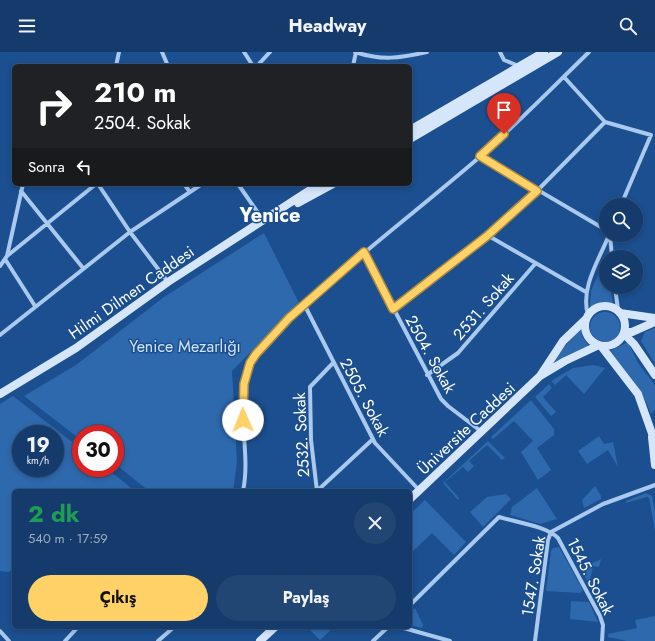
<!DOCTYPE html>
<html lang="tr">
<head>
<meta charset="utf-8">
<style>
  :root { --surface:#143b6b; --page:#214673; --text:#f1f3f6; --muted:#9dadc1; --line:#33557e; --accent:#ffd166 }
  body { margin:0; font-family:Jost,sans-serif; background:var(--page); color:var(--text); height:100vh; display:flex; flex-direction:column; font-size:15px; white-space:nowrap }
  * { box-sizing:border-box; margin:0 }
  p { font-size:13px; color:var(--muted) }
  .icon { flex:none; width:22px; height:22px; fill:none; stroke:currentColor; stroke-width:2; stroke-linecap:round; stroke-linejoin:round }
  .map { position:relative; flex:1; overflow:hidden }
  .sheet { position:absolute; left:12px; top:437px; width:400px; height:140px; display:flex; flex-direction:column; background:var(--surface); border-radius:6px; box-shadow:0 2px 6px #0003,0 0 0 1px var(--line) }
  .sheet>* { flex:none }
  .hud { position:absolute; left:12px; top:12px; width:400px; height:122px; border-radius:6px; box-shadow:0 2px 6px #0003,0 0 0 1px var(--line); background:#202124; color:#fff; overflow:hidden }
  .controls { position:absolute; left:599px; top:146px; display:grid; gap:8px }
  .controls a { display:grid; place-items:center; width:44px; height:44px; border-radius:50%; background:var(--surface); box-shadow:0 2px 6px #0003,0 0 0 1px var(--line); font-size:20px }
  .speed { position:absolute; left:12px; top:373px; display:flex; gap:8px; font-size:20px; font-weight:700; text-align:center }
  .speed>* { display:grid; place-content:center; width:52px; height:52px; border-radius:50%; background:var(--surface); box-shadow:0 2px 6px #0003,0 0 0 1px var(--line); line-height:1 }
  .speed small { font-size:10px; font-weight:400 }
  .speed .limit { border:6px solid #d22; background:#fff; color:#111 }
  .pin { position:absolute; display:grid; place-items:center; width:34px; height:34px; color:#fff; margin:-41px -17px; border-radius:50% 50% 50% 0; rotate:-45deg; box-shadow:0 0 4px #0007 }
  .pin .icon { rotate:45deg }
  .me { position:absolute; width:44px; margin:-22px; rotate:359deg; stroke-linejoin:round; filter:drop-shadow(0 0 3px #0008) }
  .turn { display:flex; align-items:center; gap:14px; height:84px; padding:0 16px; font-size:18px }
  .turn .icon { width:52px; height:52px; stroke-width:2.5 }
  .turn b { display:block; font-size:28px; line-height:34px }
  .then { display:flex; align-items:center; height:38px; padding:0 16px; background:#0003; gap:8px; font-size:15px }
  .round { display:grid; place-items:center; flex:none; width:42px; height:42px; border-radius:21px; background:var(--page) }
  .head { display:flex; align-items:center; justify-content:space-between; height:68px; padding:0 16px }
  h1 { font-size:24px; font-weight:700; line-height:30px; color:#1e9e55 }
  .cta { display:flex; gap:8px; margin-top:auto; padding:8px 16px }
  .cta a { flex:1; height:46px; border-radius:24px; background:var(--accent); color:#111; font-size:16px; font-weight:700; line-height:46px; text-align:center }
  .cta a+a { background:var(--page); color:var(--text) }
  header { display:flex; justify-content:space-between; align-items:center; height:52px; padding:0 16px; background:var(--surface); font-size:18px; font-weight:700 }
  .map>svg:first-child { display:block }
  .green { fill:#2e69ad; fill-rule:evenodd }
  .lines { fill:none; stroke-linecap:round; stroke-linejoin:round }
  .street { stroke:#a9c9ee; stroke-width:4 }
  .secondary { stroke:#d6e6fa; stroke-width:8 }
  .route-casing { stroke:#a68842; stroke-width:10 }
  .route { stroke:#ffd166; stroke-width:7 }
  .labels { text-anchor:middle; stroke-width:3; stroke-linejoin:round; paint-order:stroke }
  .street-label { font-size:16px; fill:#fff; stroke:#1b4f8f }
  .park-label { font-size:16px; fill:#cfe3fa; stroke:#1b4f8f }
  .district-label { font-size:20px; font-weight:bold; fill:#fff; stroke:#1b4f8f }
</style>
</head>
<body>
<header><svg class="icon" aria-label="menu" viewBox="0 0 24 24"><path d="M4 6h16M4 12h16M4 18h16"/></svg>Headway<svg class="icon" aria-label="search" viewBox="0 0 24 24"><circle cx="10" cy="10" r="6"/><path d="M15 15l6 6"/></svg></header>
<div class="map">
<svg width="655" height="589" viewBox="0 0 655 589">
  <rect width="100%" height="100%" fill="#1b4f8f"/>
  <path class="green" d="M264,181L299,251L232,319L237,410L233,439H149L115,412V382H81V388L24,344L76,313L164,245Z
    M608,203L606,205V235H610L613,251H601L590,256L591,239L607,203Z
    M590 275a15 15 0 1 1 30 0a15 15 0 1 1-30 0Z
    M581,276L582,284L589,294L563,305L547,315Z
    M655,276V312L641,289L645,280Z
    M628,290L638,311L655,333V358L651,362C641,334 627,321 608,300Z
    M593,313L605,316L584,342L566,323L555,333L551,329L573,316Z
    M549,332L552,336L543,345L556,360L551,364L535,345Z
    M13,344L81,397V416H106L135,439H14V516L9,520L0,519V352ZM21,382H55V416H21Z
    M531,348L554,377V383L537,396L551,418L538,428L521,400L533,389L514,369L493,387L491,385Z
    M599,384L604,392L613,390L618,415L608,398L587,412L578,399Z
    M488,389L505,406L502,408L487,393L469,409L474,414L468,420L463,415L445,430L459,446L458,448L443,431Z
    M595,434L601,444V447L584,456L582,448Z
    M537,436L557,467L540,472L510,463L512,455Z
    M646,441L652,444L655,461V478L649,446L647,445L626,451V449Z
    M506,442L511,447L483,475L470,460L487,445Z
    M425,448L466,490L454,503L432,481L411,501L410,499V462Z
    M559,495L583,538L580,541L546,539L551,499L553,496Z
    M601,507L599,515L593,514L590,528L595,536L592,538L581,517Z
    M571,549L589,550L598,570L570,567Z
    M415,556L423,573L422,576L410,573V561Z
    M655,564V589H627L608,585V582L637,576L635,568Z
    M307,575H334L320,588Z"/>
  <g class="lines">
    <path class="street" d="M162,0L168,14
      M244,0L253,14
      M355,0C382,9 400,6 427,0
      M500,0L504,8L519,14
      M116,14L119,0
      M257,14L270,0
      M353,14L356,0
      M564,25L605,70L651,83L621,153
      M480,104L606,178
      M98,132L130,180L168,230
      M184,132L190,140
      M238,132L263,168
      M21,139L83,216
      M487,183L586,240
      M610,183L612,205
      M364,200L441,347L448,354L482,380
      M7,204L96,132
      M5,207L35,254
      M0,214L7,204L23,132
      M615,235L618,258
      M304,252L375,391L419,438
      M393,257L487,183L526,150L605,70
      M588,263C580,236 599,208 609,183
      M0,283L130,180L202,132
      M427,323L458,301L535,212
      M243,439C252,397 232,350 251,310C261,288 290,265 308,249C363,200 420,156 475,109C515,74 552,36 589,0
      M317,439L311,388L310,335L333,311
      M317,439L373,387
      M410,553L499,465C516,470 546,474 558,486L600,564L603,573L602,589
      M400,575L450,589
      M0,579L9,589
      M65,589L78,575
      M158,589L174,575
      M373,589L388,575
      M535,589L548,488L551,480L603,452L655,433"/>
    <path class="secondary" d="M410,78L544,0
      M410,87L558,0
      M298,151L333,132
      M585 274a20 20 0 1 1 40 0a20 20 0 1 1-40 0Z
      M620,261L655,266
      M625,280H632L655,270
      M624,282L634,292L655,323
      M601,294L638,342L655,390
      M540,324L563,289L586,267
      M0,342L76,296L168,230L319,132
      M652,385L655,413
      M410,447L540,324L565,309L597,294
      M260,589L275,575"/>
  </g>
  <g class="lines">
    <g class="route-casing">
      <path id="route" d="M243,368L244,332L250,311L256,302L289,266L364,200L393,257L487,184L537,139L480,104L504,82"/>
    </g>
    <use href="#route" class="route"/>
  </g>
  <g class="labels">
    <g class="street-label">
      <text transform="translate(131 240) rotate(-35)" y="6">Hilmi Dilmen Caddesi</text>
      <text transform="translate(483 254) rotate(-49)" y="6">2531. Sokak</text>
      <text transform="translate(431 302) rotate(61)" y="6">2504. Sokak</text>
      <text transform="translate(365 345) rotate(62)" y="6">2505. Sokak</text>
      <text transform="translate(466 376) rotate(-43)" y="6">Üniversite Caddesi</text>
      <text transform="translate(301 383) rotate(-93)" y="6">2532. Sokak</text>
      <text transform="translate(533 524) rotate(-81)" y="6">1547. Sokak</text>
      <text transform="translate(591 524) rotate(63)" y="6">1545. Sokak</text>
    </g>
    <g class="park-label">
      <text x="185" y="300">Yenice Mezarlığı</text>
    </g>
    <g class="district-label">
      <text x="270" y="170">Yenice</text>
    </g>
  </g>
</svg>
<div class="controls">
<a><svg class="icon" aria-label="search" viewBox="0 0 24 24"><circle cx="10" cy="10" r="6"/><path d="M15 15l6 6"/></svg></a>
<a><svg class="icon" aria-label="layers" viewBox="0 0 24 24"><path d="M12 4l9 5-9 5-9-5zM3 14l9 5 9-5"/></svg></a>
</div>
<div class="speed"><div>19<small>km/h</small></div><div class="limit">30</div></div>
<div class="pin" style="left:504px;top:82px;background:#d93025"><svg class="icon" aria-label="arrive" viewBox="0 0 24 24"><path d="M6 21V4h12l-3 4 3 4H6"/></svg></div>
<svg class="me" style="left:243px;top:368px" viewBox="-20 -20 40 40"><circle r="19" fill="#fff"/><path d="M0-13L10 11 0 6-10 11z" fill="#ffd166"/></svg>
<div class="hud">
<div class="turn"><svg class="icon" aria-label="right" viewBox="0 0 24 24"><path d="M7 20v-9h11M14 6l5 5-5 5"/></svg><div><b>210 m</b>2504. Sokak</div></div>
<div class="then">Sonra<svg class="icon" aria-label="left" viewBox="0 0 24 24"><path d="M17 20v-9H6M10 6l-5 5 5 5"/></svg></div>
</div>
<section class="sheet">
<div class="head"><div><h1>2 dk</h1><p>540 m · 17:59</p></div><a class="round"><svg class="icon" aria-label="close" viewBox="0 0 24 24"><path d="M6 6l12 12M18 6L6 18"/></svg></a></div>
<div class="cta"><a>Çıkış</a><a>Paylaş</a></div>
</section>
</div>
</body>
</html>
